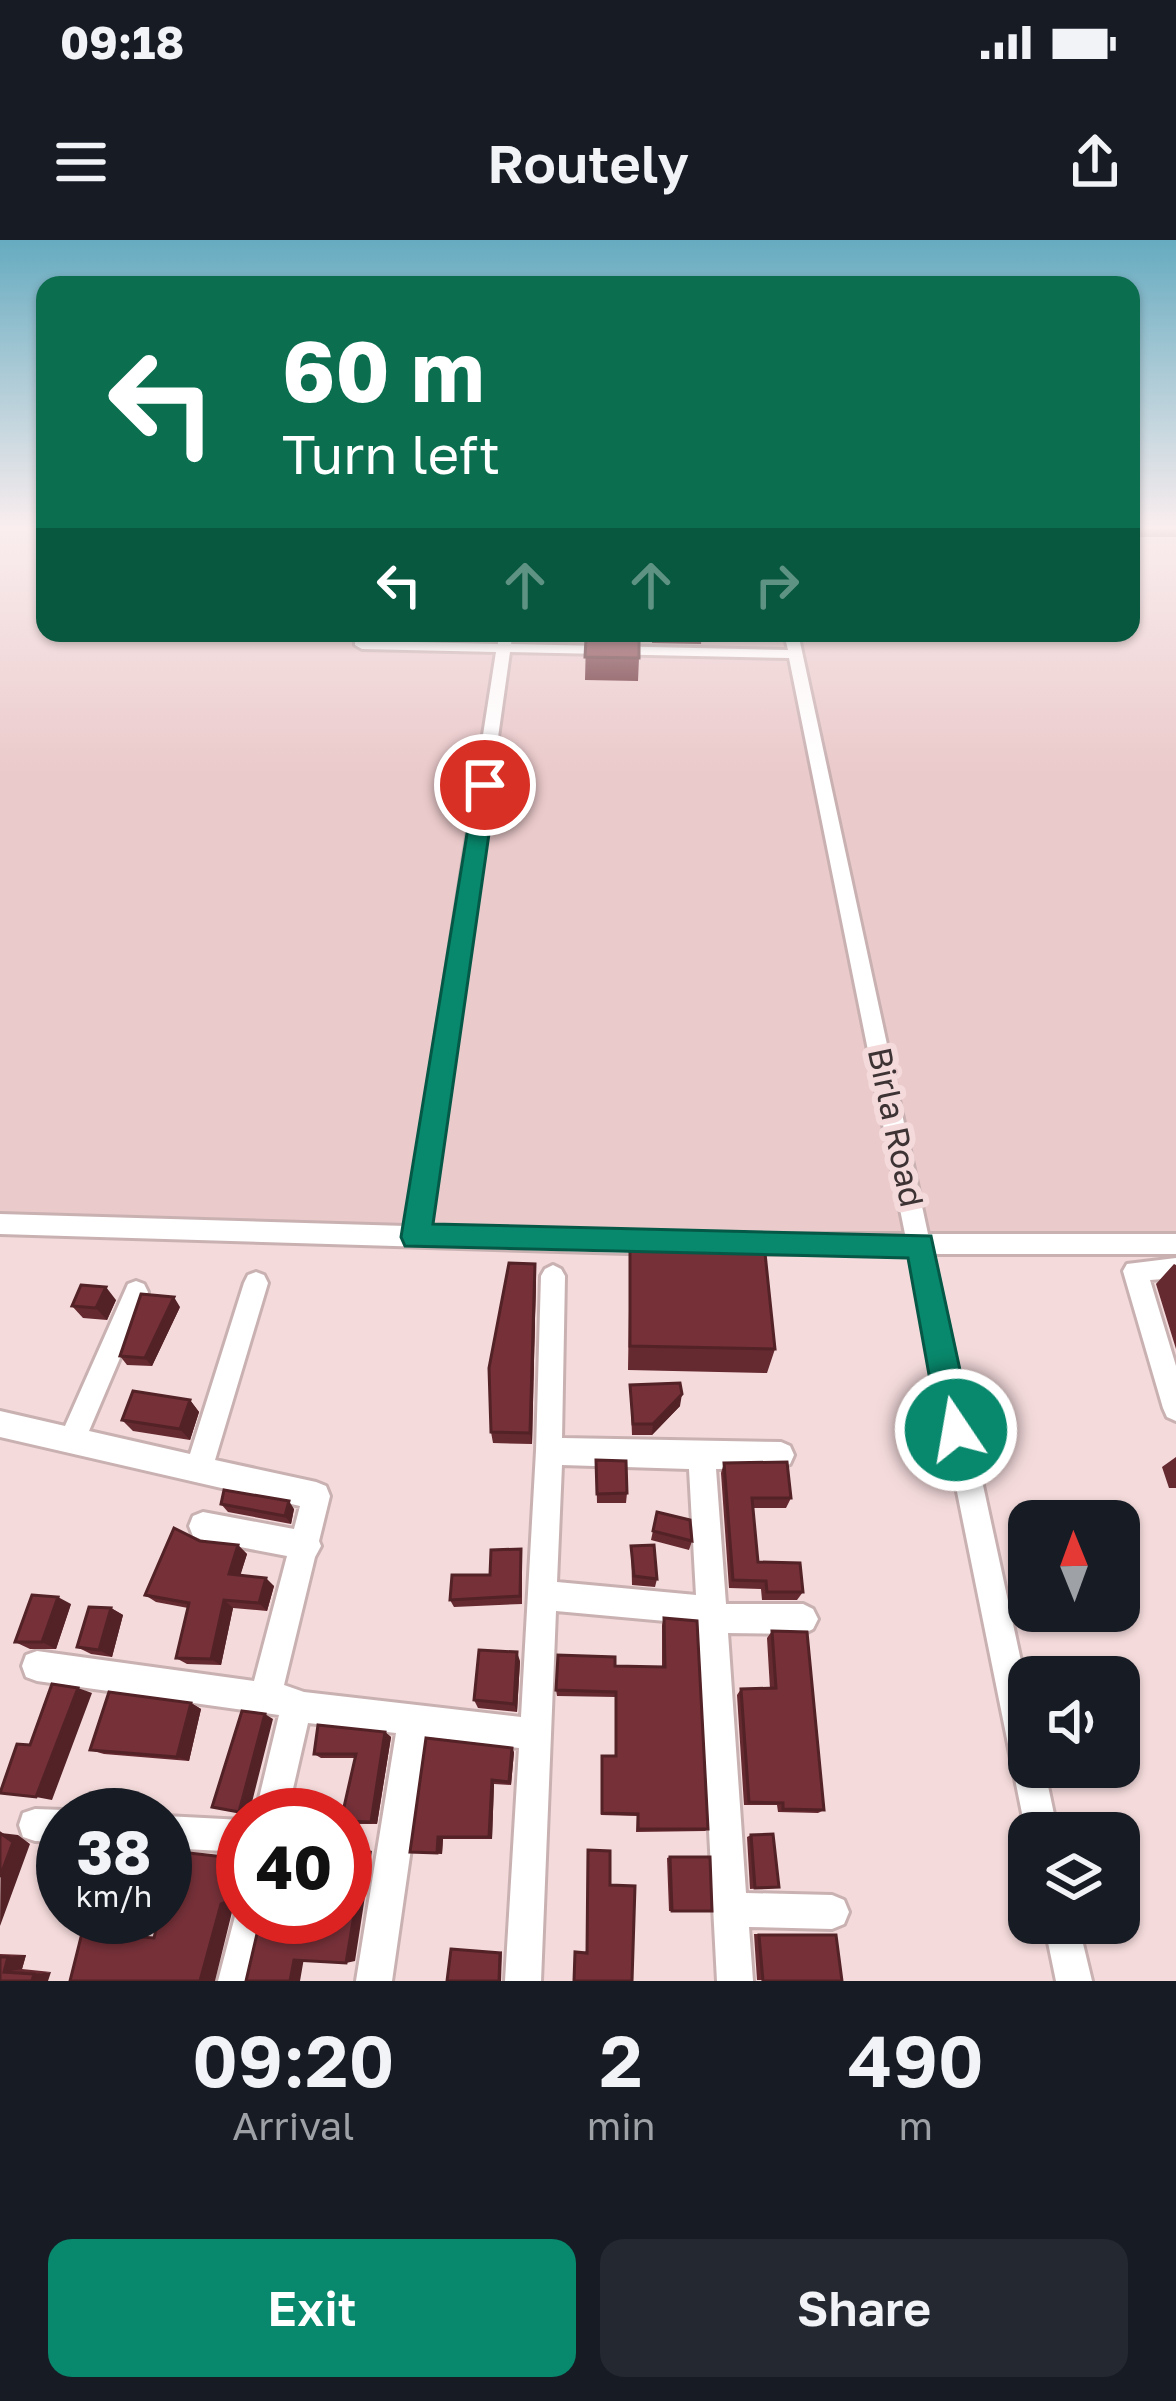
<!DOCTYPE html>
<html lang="en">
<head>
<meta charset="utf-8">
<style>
  :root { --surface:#171b24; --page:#242831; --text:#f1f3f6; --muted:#9ea1a6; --accent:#08886c }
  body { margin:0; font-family:"Golos Text",sans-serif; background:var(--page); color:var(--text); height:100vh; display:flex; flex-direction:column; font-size:45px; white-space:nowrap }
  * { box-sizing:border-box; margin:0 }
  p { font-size:39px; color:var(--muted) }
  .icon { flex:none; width:66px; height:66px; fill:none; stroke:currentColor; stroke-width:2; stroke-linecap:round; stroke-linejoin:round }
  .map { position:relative; height:1741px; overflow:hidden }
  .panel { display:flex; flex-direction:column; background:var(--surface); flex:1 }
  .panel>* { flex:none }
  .guide { position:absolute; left:36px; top:36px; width:1104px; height:366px; border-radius:24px; box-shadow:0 3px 9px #0004; background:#0b6e4f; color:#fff; overflow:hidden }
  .needle { width:78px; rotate:359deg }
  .controls { position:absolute; left:1008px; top:1260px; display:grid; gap:24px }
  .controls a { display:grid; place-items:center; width:132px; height:132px; border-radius:24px; background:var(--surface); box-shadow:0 3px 9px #0004; font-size:60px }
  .speed { position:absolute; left:36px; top:1548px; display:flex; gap:24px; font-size:60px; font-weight:700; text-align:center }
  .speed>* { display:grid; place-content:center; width:156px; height:156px; border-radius:50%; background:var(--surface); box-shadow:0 3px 9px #0004; line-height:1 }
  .speed small { font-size:30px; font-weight:400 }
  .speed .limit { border:18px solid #d22; background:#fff; color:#111 }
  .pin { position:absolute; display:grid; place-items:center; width:102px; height:102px; color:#fff; margin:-51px; border:6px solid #fff; border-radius:50%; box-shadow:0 3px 12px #0007 }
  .me { position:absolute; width:132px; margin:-66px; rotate:348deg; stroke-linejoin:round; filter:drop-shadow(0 0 9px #0008) }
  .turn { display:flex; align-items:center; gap:42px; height:252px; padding:0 48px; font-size:54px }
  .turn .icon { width:156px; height:156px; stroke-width:2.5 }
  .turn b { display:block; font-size:84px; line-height:102px }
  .lanes { display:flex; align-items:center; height:114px; padding:0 48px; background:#0003; justify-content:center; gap:60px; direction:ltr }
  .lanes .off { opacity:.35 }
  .eta { display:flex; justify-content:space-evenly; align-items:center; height:204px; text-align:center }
  .eta b { font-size:72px; font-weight:600; line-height:84px }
  .primary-button { display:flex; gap:24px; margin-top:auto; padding:24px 48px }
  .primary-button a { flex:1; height:138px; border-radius:24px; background:var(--accent); color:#fff; font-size:48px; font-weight:600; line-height:138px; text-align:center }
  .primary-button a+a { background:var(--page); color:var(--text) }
  .status { display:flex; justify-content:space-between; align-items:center; height:84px; padding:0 60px; background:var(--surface); direction:ltr }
  .status svg { height:33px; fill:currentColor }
  header { display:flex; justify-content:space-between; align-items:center; height:156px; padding:0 48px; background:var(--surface); font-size:54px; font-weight:600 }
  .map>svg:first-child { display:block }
  .built { fill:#ebcacb }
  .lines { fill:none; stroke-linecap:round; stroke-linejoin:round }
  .minor-casing { stroke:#c9b1b2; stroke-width:6 }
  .minor { fill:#fff; fill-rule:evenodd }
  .wall { fill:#652930 }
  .shaded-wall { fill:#522227 }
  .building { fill:#753038; stroke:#522227; stroke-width:3 }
  .route { fill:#08886c; stroke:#055846; stroke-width:3 }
  .labels { text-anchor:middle; stroke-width:12; stroke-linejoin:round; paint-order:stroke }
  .street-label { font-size:33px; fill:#3d3334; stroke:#f4dadb }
</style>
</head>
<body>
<div class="status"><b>09:18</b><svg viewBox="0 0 49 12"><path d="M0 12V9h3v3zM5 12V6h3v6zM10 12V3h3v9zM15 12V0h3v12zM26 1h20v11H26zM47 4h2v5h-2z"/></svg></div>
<header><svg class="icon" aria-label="menu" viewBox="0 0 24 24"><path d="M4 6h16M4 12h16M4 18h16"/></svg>Routely<svg class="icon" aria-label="share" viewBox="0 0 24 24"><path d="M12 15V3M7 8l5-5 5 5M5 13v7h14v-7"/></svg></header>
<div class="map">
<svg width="1176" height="1741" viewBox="0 0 1176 1741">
  <rect width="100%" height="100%" fill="#f4dadb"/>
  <path class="built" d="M0,289H45V393H1131V289H1176V997L0,992Z"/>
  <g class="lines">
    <g class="minor-casing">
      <path id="minor" d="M355,393H369V401L498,404L499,393H513L511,404L788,410L784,393H798L928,994H1176V1014H933L1029,1458V1527H1044L1058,1593H1029V1601L1026,1593L909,1014H660L0,994V974L406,986L496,412L362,409L355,405ZM510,412L789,418L905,994H660L429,987Z
        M1176,1018V1038L1150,1040L1176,1126V1181L1167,1177L1163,1168L1123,1031L1127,1024Z
        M553,1025L561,1029L565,1036L562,1198L781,1202L790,1206L794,1215L790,1224L781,1228L716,1229L726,1364H803L813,1369L818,1379L813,1389L803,1394L728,1393L746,1653L832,1655L844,1660L849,1672L844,1684L832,1689L749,1687L753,1741H717L698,1384L556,1371L541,1741H505L519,1508L427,1497L392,1741H356L396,1493L308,1483L287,1575H255L279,1475L37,1441L26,1437L22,1426L26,1415L37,1411L254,1441L287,1316L203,1300L193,1296L189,1286L193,1276L203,1272L294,1289L300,1266L0,1197V1171L65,1186L128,1044L136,1041L144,1044L148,1052L89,1191L190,1214L244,1043L248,1035L256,1032L264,1035L268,1043L215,1220L316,1242L326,1246L330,1256L319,1301L321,1306L315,1317L284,1445L304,1452L521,1477L536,1211L541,1036L545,1029ZM562,1225L689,1229L696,1355L557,1342Z
        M35,1569L63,1570L75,1574L63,1575V1602L35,1601L23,1597L19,1585L23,1573Z
        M165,1576L243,1580V1612L165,1608Z
        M243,1663V1677H267L254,1741H218L238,1665Z
        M1044,1683H1078L1092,1741H1056Z"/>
    </g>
    <use href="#minor" class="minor"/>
  </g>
  <path class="wall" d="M1131,289H1176V297H1131Z
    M373,393H408L407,397H374Z
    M444,393H481L480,399L445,398Z
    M525,393H574V401L526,400Z
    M652,393H702L701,404L652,403Z
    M586,399L639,418L638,441L585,440Z
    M630,1010L775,1109L767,1133L628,1130Z
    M1174,1024L1176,1025V1109L1156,1044Z
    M536,1037L532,1204L493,1203L491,1192Z
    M116,1060L107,1080L83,1078L72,1066Z
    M180,1067L152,1126L127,1125L120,1116Z
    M630,1145L680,1166L652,1195H632Z
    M190,1160L199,1172L190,1200L133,1191L122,1180Z
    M1176,1217V1248H1169L1162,1227Z
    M596,1220L627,1253L626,1263H597Z
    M724,1223L791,1258L786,1268H753L758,1322L803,1352L797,1360H762L761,1349L729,1348L721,1233Z
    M221,1264L294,1269L291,1284L228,1272Z
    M657,1272L692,1301L689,1310L651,1300Z
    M200,1301L238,1305L247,1314L240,1335L274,1346L267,1371L233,1368L221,1425L187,1424L176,1418L188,1368L156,1362L145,1355Z
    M631,1306L657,1339L655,1347L632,1345Z
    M522,1318V1364L454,1367L450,1360Z
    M71,1364L56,1409H30L15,1402Z
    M111,1368L123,1375L112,1417L91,1414L77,1407Z
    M664,1378L708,1589L705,1591L636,1592L637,1576L601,1575L602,1516H616V1457L557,1456L556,1450L615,1426L662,1427V1385Z
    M772,1391L824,1570L818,1573L778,1572L777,1565H744L737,1455L741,1449H770L767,1398Z
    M520,1421L517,1472L478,1468L474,1460Z
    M191,1463L201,1469L189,1521L104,1514L90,1510Z
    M385,1492L391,1497L377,1584H345L344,1567L355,1518H321L314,1514Z
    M514,1512L511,1545L494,1544L492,1599H443L442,1614L410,1612Z
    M751,1595L779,1647L750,1649L747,1597Z
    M670,1617L712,1671H669L667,1618Z
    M754,1694L836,1695L842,1741L757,1740Z
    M0,1714L26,1715L22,1729L51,1732L0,1741Z"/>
  <path class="shaded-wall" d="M535,1024L536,1037L532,1204L530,1193Z
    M106,1047L116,1060L107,1080L96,1068Z
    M174,1057L180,1067L152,1126L145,1118Z
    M682,1154L680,1166L652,1195L653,1184Z
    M190,1160L199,1172L190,1200L180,1189Z
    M289,1261L294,1269L291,1284L285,1276Z
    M238,1305L247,1314L238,1343L229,1334Z
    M266,1338L274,1346L267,1371L259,1363Z
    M58,1357L71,1364L56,1409L42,1402Z
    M224,1360L233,1368L221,1425L211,1419Z
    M111,1368L123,1375L112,1417L99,1410Z
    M517,1412L520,1421L517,1472L514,1464Z
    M78,1448L92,1453L52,1560L36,1557Z
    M191,1463L201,1469L189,1521L177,1517Z
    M265,1474L273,1479L249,1574L239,1572Z
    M385,1492L391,1497L377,1584L371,1582Z
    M512,1508L514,1512L511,1545L509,1542Z
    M492,1540L494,1544L492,1599L489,1597Z
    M1,1593L18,1595L30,1604L0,1686Z
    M438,1597L443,1599L442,1614L437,1613Z
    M365,1609L372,1611L355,1721L346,1723Z
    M236,1641H243V1660L234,1664L215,1741H200L221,1664Z
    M119,1677H135L131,1694L115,1695Z
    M502,1711L501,1741H499L500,1713Z
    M26,1715L22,1729L4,1732L8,1717Z
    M304,1718L300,1741H290L294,1720Z
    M51,1732L48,1741H32L34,1734Z"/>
  <path class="building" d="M586,399H639V418L585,417Z
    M630,1010L765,1013L775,1109L630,1106Z
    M509,1023L535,1024L530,1193L491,1192L489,1128Z
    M81,1045L106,1047L96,1068L72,1066Z
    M141,1054L174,1057L145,1118L120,1116Z
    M680,1143L682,1154L653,1184H633L630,1145Z
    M133,1151L190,1160L180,1189L122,1180Z
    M596,1220L626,1221L627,1253L597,1254Z
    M787,1222L791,1258H752L758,1322L800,1323L803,1352H767L766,1341L733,1340L724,1223Z
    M224,1250L289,1261L285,1276L221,1264Z
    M657,1272L690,1280L692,1301L653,1291Z
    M174,1288L200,1301L238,1305L229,1334L266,1338L259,1363L224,1360L211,1419L176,1418L189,1363L145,1355Z
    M654,1305L657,1339L634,1336L631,1306Z
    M521,1309L520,1356L450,1360L452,1335H490L491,1310Z
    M32,1355L58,1357L42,1402H15Z
    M89,1367L111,1368L99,1410L77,1407Z
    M664,1378L697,1381L708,1589H638V1574L602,1573V1516H616V1452L556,1450L558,1415L615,1417V1426L665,1427Z
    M772,1391L807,1392L824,1570L783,1569V1563L749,1562L741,1449L776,1448Z
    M479,1410L517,1412L514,1464L474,1460Z
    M52,1444L78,1448L36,1557L0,1553L17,1504L30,1505Z
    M109,1452L191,1463L177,1517L90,1510Z
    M242,1471L265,1474L239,1572L212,1567Z
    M318,1485L385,1492L371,1582L345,1581V1575H281L285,1565L344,1567L356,1514H314Z
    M426,1498L512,1508L509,1542L492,1540L489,1597H438L437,1613L410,1612Z
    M0,1593L13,1602L0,1637Z
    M773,1594L779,1647L755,1648L751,1595Z
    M345,1608L365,1609L346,1723L294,1720L290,1741H246L260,1681L308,1685L309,1677H345Z
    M588,1610L610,1611V1645L635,1646L632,1741H574L575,1712L587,1713Z
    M189,1613L243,1619V1642L236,1641L232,1659L221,1664L200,1741H70L86,1677H119L115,1695L154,1698L159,1677H165L166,1651L179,1652Z
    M670,1617H710L712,1671H672Z
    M759,1695H836L842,1741H763Z
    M451,1709L500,1713L499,1741H447Z
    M0,1717H8L4,1732L34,1734L32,1741H0Z"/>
  <linearGradient id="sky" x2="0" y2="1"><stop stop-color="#66abc0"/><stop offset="0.54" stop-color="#faeeef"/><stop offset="1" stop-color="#faeeef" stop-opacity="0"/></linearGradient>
  <rect width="1176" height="533" fill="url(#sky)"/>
  <path class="route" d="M485,539L496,545L433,984L931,996L973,1190L968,1202L956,1207L944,1202L939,1190L908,1018L405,1006L401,997L475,545Z"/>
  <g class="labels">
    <g class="street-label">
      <text transform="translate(896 887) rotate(78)" y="12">Birla Road</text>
    </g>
  </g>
</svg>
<div class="controls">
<a><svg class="needle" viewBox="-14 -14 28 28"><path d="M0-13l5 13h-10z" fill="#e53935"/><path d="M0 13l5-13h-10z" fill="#9ea1a6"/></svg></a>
<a><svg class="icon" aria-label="sound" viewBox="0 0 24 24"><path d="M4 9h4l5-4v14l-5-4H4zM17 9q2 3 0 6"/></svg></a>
<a><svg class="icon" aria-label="layers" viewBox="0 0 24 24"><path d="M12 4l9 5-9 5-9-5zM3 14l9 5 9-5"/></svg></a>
</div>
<div class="speed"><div>38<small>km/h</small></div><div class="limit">40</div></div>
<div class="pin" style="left:485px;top:545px;background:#d93025"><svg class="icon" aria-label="arrive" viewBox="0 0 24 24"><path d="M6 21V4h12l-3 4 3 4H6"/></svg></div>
<svg class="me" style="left:956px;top:1190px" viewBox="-20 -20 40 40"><circle r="17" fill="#08886c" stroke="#fff" stroke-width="3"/><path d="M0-11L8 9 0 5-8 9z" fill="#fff"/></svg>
<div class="guide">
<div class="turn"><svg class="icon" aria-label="left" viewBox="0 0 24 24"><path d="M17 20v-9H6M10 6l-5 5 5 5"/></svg><div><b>60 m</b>Turn left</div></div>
<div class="lanes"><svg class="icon" aria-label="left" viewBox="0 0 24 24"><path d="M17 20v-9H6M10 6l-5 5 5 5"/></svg><svg class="icon off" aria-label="ahead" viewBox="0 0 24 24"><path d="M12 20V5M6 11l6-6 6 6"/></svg><svg class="icon off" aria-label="ahead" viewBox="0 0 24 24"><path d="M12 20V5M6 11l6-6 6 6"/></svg><svg class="icon off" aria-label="right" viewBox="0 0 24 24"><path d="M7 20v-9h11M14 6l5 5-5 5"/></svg></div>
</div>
</div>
<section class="panel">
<div class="eta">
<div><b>09:20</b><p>Arrival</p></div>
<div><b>2</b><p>min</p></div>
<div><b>490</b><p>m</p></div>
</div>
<div class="primary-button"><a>Exit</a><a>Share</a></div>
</section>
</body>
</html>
